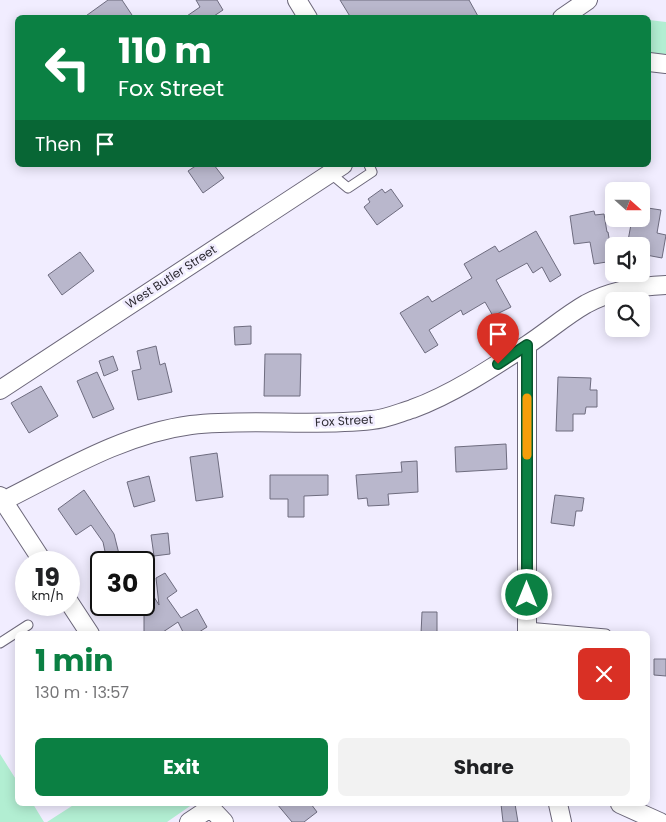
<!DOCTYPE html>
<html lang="en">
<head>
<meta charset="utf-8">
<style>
  :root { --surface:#fff; --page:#f2f2f2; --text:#202124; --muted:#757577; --accent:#0b8043 }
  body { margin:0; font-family:Poppins,sans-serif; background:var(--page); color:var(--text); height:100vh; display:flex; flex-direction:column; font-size:19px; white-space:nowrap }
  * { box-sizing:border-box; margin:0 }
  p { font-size:16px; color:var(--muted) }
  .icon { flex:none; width:28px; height:28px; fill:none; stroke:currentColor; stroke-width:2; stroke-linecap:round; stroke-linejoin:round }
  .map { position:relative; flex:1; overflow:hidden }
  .panel { position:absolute; left:15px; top:631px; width:635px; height:175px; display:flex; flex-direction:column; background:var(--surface); border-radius:8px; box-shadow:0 2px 12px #0003 }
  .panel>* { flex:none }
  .top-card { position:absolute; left:15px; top:15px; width:636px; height:152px; border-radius:8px; box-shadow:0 2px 12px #0003; background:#0b8043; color:#fff; overflow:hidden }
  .needle { width:32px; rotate:111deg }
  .tools { position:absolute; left:605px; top:182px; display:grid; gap:10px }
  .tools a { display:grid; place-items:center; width:45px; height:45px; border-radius:8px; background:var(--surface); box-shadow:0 2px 12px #0003; font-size:25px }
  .speed { position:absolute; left:15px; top:551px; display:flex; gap:10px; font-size:25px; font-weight:700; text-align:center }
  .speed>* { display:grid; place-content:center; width:65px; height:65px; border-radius:50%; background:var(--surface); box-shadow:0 2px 12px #0003; line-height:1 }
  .speed small { font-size:12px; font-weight:400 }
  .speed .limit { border:2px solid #111; border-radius:8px; background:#fff; color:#111 }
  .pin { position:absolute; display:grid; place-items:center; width:42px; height:42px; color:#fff; margin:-51px -21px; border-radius:50% 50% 50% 0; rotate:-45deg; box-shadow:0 0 5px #0007 }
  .pin .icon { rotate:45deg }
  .me { position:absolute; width:55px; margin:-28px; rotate:0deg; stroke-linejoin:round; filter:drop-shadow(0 0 4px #0008) }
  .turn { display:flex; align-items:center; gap:18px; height:105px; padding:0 20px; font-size:22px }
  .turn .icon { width:65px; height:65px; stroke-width:2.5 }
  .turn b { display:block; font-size:35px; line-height:42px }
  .then { display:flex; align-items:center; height:48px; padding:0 20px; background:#0003; gap:10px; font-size:19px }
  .round { display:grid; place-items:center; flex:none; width:52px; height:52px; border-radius:8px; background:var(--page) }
  .overview { display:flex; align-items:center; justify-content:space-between; height:85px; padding:0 20px }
  h1 { font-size:30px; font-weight:700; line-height:38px; color:var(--accent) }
  .action { display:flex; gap:10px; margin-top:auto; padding:10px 20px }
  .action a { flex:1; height:58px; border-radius:8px; background:var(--accent); color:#fff; font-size:20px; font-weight:700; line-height:58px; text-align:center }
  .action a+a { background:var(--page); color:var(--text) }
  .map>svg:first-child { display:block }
  .green { fill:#b2eed2 }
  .building { fill:#b9b7cc; stroke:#6e6c7f }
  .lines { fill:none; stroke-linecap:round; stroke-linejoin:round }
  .service-casing { stroke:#6c677a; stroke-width:11 }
  .minor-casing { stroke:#6c677a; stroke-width:20 }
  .service { stroke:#fff; stroke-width:9 }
  .minor { stroke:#fff; stroke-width:18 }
  .route-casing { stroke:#07532c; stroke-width:12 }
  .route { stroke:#0b8043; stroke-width:9 }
  .slow { stroke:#f59e0b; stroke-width:9 }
  .labels { text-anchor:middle; stroke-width:5; stroke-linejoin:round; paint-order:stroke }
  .street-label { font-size:12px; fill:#2e2c34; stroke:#f1edff }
</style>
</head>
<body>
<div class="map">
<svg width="666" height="822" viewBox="0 0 666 822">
  <rect width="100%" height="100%" fill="#f1edff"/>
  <path class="green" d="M649,20L666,22V64L649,62Z
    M0,754L17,781L18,804H33L44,822H0Z
    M75,804H193L167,822H47Z"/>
  <path class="building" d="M108,0H122L134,18H83Z
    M196,0H217L223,10L211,18H184L200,7Z
    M340,0H469L479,18H351Z
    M197,165H214L224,178L203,193L188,171Z
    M382,189L385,193L391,189L403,206L377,225L364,207L370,202L368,199Z
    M641,207L661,210L657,233L666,235L662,258L641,254V246H627L632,219H641Z
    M594,211L595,215L604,214L607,232H608L613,261L594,264L590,242L574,244L570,216Z
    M536,231L561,275L550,282L542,267L533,273L527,263L496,280L511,307L493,316L485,302L463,315L461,310L429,330L438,345L425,353L400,313L428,296L432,302L472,278L464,264L495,246L499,252Z
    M80,252L94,271L62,295L48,275Z
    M251,326V344L235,345L234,327Z
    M156,346L160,365L165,363L172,392L138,400L132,371L141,369L137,351Z
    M265,354H301L300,396H264Z
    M113,356L118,370L104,376L99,361Z
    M97,372L114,409L93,418L77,381Z
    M558,377L591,378L590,390H597V407H586L585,414H573V431H556Z
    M41,386L58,416L29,433L11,403Z
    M506,444L507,469L456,472L455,447Z
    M217,453L223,497L196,501L190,457Z
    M417,461L418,492L388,494L389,505L368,506L367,498L358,499L356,475L402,472L401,462Z
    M270,475H328V495L304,496V517H288V499H270Z
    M149,476L155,501L134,507L127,482Z
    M84,490L114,534L120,558L107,561L103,542L91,525L76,535L58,509Z
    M555,495L584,498L582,511H576L574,526L551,523Z
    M168,533L170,554L154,556L151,535Z
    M165,573L177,591L167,598L181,618L197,609L207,627L196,634H184L178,622L160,634H144V581L159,605L156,578Z
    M422,612H437V634H421Z
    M654,659H666V676L654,675Z
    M277,804H311L317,812L304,822H292Z
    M501,804H515L518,822H503Z"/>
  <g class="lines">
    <g class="service-casing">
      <path id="service" d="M330,173L348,188L372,172L369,165
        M527,627L606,634
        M0,643L28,625"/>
    </g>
    <g class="minor-casing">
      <path id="minor" d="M297,0L308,18
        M562,18L588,0
        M649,62L666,64
        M0,390L343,165
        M0,496L43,562
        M3,501C63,471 123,434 191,425C251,418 312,427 372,420C386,419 399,413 412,409C451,395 492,368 527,345C547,332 565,316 586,304C610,291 639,286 666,285
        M69,602L90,634
        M527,634V345
        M207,804L224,822
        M558,804L562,822
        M620,804L660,822
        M189,822L210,808"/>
    </g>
    <use href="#service" class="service"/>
    <use href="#minor" class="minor"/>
  </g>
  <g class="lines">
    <g class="route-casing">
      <path id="route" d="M498,364L527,345V595"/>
    </g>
    <use href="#route" class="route"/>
    <path class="slow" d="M527,455V398"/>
  </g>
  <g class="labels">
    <g class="street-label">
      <text transform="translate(171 277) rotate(-33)" y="4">West Butler Street</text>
      <text transform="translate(344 421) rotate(-3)" y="4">Fox Street</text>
    </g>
  </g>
</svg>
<div class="tools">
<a><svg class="needle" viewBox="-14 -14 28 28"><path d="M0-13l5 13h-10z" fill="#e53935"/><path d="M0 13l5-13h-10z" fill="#757577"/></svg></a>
<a><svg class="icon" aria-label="sound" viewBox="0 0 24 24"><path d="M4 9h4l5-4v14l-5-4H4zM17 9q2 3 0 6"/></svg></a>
<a><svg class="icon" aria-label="search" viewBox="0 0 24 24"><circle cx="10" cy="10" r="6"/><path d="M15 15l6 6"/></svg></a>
</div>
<div class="speed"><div>19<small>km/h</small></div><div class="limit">30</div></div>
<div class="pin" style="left:498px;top:364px;background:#d93025"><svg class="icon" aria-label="arrive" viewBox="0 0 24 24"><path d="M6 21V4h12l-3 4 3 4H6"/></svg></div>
<svg class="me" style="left:527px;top:595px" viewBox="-20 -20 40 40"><circle r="17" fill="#0b8043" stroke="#fff" stroke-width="3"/><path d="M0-11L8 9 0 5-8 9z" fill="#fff"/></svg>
<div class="top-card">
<div class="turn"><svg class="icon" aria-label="left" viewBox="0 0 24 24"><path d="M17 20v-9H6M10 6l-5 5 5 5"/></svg><div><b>110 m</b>Fox Street</div></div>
<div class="then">Then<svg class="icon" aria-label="arrive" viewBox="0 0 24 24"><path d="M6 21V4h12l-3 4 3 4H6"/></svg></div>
</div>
<section class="panel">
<div class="overview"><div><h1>1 min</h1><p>130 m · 13:57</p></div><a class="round" style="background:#d93025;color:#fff"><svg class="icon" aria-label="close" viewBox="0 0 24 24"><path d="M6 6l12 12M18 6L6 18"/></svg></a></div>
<div class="action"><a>Exit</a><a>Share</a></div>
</section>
</div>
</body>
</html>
